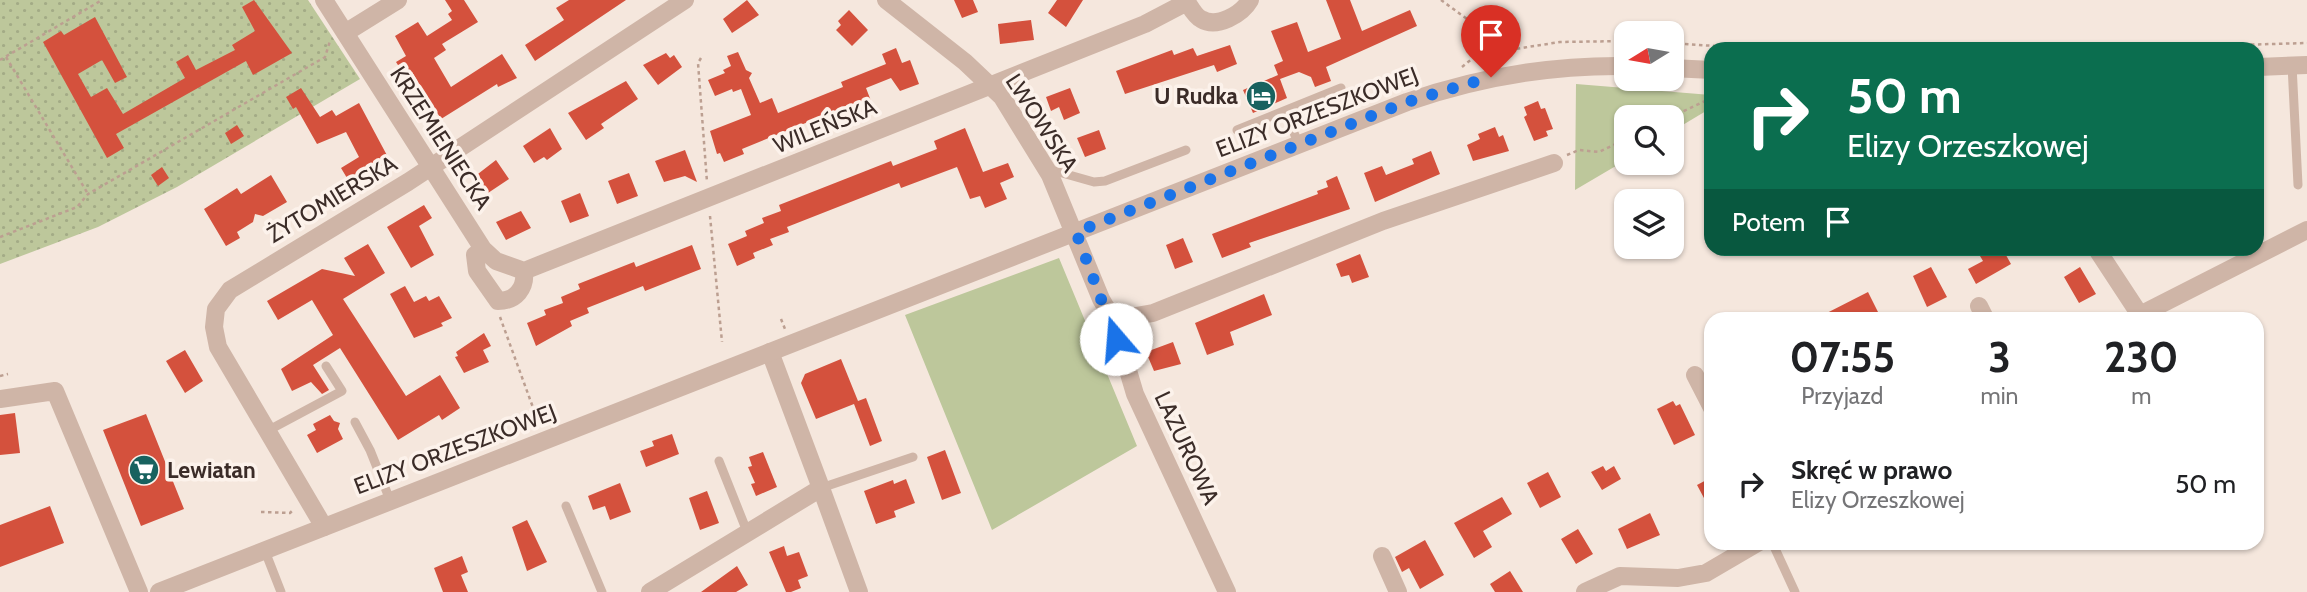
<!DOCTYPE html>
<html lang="pl">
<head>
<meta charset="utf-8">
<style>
  :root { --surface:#fff; --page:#f2f2f2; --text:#202124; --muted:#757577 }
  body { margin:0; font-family:Cabin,sans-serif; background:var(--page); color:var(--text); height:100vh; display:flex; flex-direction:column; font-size:26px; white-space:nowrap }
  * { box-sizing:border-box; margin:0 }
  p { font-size:23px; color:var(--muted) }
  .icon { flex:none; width:38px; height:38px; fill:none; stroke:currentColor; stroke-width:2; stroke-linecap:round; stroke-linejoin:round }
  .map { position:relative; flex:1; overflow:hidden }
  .panel { position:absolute; left:1704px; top:312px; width:560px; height:238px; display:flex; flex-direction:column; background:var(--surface); border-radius:21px; box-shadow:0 2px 5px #0004 }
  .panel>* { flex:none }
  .top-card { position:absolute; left:1704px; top:42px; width:560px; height:214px; border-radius:21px; box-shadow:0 2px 5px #0004; background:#0b6e4f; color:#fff; overflow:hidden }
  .needle { width:46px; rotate:259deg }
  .controls { position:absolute; left:1614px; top:21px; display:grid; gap:14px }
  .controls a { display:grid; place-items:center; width:70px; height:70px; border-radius:14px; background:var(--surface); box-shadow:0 2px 5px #0004; font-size:35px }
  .pin { position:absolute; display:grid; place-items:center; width:60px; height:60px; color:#fff; margin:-72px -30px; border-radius:50% 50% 50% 0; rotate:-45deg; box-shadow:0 0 7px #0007 }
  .pin .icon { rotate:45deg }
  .me { position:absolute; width:77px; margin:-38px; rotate:342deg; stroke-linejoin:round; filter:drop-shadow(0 0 5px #0008) }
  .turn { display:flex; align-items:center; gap:24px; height:147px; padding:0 28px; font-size:32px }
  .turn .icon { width:91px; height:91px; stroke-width:2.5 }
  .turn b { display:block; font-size:49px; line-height:60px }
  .then { display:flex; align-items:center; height:66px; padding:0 28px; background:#0003; gap:14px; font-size:26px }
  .eta { display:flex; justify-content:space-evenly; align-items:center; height:119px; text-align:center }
  .eta b { font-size:42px; font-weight:700; line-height:49px }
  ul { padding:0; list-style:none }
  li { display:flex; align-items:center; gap:21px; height:105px; padding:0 28px }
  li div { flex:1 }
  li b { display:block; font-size:26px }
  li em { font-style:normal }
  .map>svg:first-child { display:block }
  .grass { fill:#bdc79b }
  .park { fill:url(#park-dots) }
  .building { fill:#d4513d }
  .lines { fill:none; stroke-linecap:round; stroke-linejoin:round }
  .path { stroke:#bc9f91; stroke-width:2.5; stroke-dasharray:3.5 3.5; stroke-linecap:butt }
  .service { stroke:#cfb5a7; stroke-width:9 }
  .minor { stroke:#cfb5a7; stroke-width:18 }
  .tertiary { stroke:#cfb5a7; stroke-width:18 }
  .route { stroke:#1a73e8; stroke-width:12; stroke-dasharray:0 21.6 }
  .labels { text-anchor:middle; stroke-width:7; stroke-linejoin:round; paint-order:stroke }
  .poi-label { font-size:23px; font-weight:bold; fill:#3b2c28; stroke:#fcf2eb; text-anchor:end }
  .street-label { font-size:23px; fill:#3b2c28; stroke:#fcf2eb }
</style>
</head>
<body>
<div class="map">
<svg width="2307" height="592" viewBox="0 0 2307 592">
  <defs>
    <pattern id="park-dots" width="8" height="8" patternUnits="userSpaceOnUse" patternTransform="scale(1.75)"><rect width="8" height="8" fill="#bdc79b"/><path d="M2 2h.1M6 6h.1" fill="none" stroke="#a3ab86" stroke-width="1.8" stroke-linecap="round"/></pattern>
  </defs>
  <rect width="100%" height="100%" fill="#f5e7dd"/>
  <path class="grass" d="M1576,84L1711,95V108L1671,132V117H1626V160L1575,190Z
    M1059,258L1137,446L992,530L905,315Z"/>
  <path class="park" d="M0,0H308L360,79L177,187L98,227L0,264Z"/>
  <path class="building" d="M254,0L292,53L253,75L246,61L116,134L124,148L107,158L43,42L61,31L64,35L95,17L127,77L115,83L102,60L78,74L91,97L107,88L123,114L185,78L176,62L188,55L196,70L235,50L232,45L255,31L242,7Z
    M445,0H464L478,22L442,44L446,50L434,58L451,87L502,54L517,78L498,87L497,84L441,119L412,72L405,76L396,62L406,56L395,36L418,22L427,36L452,20L448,14L452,11Z
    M569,0H626L535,61L525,45L564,20L556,8Z
    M747,0L759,15L732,33L723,19Z
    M954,0H973L978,12L962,18Z
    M1057,0H1083L1066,27L1048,13Z
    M1326,0H1350L1362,31L1410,10L1417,26L1326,67L1331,81L1315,87L1311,77L1299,72L1280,79L1287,98L1253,113L1243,90L1278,75L1274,65L1283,61L1271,31L1297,22L1308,52L1341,39Z
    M849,10L868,30L852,46L836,30L841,25L838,21Z
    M1031,20L1034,40L1000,44L998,24Z
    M1230,45L1237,64L1217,72L1214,65L1125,94L1116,71L1172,50L1174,55L1193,48L1197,56Z
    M896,48L902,63L910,60L919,84L900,91L891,78L866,88L871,101L822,121L823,124L811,129L808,122L742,149L744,154L724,162L720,153L717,154L710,131L751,115L741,89L733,92L732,89L715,96L708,80L725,73L723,70L731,66L727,56L738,52L746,70L752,73L749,78L760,103L772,98L778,113L843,87L841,82L886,64L882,54Z
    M666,53L670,58L674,55L682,67L658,85L643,65Z
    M626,81L638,99L601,124L604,128L586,140L568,113Z
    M301,88L320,117L332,110L336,116L359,103L390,161L350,183L341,168L359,157L346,132L317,144L296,107L293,109L286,97Z
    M1070,88L1080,113L1064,120L1059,107L1051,111L1046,97Z
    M1538,101L1541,109L1545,108L1553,129L1546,131L1548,136L1534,141L1524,117L1527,115L1524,107Z
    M237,125L244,136L231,144L225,133Z
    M1495,127L1499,137L1503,135L1509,151L1473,161L1467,145L1480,139L1478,134Z
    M550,128L562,149L547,160L544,157L534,163L523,146Z
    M965,128L983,172L1008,163L1014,177L1000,183L1007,199L985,208L980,196L970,199L957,167L901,188L899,183L787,227L789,232L770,239L773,245L753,253L755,258L737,266L728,244L747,236L745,231L764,223L762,218L781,211L779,205L891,161L893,166L937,149L934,141Z
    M1099,130L1106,149L1085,157L1077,138Z
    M685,150L697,182L685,176L664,182L655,161Z
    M1431,151L1440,174L1375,202L1364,173L1382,166L1386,175L1414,164L1412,159Z
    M496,160L509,179L485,195L474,177Z
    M162,167L169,178L158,186L151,175Z
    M629,173L638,196L617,204L608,181Z
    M271,175L287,202L263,216L255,214L253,222L237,232L240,238L226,246L204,209L237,188L241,194Z
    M1337,176L1350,209L1249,243L1251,247L1222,258L1212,234L1318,194L1317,191L1328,187L1326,181Z
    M580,193L589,216L570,223L561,201Z
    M424,205L432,218L419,226L434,255L411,268L387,227Z
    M521,211L531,228L506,240L496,222Z
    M1183,238L1193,262L1175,269L1166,245Z
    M368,244L385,273L343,299L406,396L440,375L460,408L442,420L439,415L398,440L340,348L313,365L329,390L322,394L311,382L292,391L281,369L333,335L312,300L278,320L267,301L322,269L355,276L344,258Z
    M692,245L701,269L645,291L643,286L587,308L589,313L570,321L572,326L536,346L527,323L546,315L544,310L563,303L561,297L580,289L578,284L634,262L636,267Z
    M1993,248H2002L2011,264L1976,284L1968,269L1983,261L1980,256Z
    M1360,254L1369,277L1352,283L1349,275L1341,277L1336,264Z
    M1931,267L1947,297L1927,307L1913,276Z
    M2080,267L2096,294L2079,303L2064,277Z
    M405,286L414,302L426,296L429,301L439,296L452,318L441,323L443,326L414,338L390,294Z
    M1868,292L1881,318H1817Z
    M1264,294L1272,315L1230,332L1234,345L1207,355L1195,323Z
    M484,333L491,346L483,350L489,362L464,373L455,357L458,356L456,352Z
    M1173,342L1181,364L1154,371L1146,352Z
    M185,350L203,381L185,393L166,361Z
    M841,359L858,401L866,398L882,441L870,446L854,404L816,419L801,383L805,374Z
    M1673,401L1676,406L1680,404L1695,435L1674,445L1657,409Z
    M15,413L20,453L0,455V415Z
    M146,414L184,509L141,526L103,430Z
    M330,415L334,421L340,423L338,429L343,439L317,453L307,435L316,430L313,424Z
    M672,434L679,454L646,467L640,451L654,446L652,441Z
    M945,450L961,493L942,500L927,457Z
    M763,452L777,487L756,496L751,484L755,483L748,467L752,466L749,457Z
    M1603,466L1606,471L1614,466L1621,479L1602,490L1591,472Z
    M1548,472L1561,497L1540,508L1527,483Z
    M1712,477V513L1697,485Z
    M906,479L915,503L894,511L896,517L876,524L864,491L893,480L894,484Z
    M620,483L631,512L610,520L605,506L593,510L588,496Z
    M707,491L719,523L700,530L689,498Z
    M1502,497L1512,514L1483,531L1492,547L1474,558L1454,523Z
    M50,506L64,543L0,567V525Z
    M1650,513L1660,535L1627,549L1618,529Z
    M527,520L547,562L527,571L512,527Z
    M1578,529L1593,554L1576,564L1561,539Z
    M1425,540L1444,575L1420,589L1409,568L1402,572L1395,557Z
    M784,546L787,556L799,552L808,576L798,580L801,588L791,592H786L769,552Z
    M462,556L468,572L461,575L468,592H443L434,568Z
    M737,566L748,585L736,592H701Z
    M1510,571L1523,592H1495L1490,584Z"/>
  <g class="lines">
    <path class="path" d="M1441,0L1478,27L1481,40
      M1671,43L1759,49
      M2097,49L2307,43
      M1496,52L1560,42L1626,41
      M6,57L88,194
      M701,58L698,63L707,182
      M0,60L102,0
      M1462,67L1473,58
      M1671,117L1707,100L1712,94
      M1567,155L1579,150L1599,152L1626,139
      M710,216L722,342
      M0,237L77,207L88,194L325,57L330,41
      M500,317L535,413
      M781,319L785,329
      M0,376L8,374
      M261,512L290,513L294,509"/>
    <path class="service" d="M1485,53L1491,77
      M2292,65L2298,185
      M1285,111L1299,145
      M1237,130L1341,88
      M1048,169L1094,182L1105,181L1186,150
      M355,422L370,450L390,500
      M269,430L342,391L326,366
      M719,461L748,534
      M821,488L913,457
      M566,506L602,592
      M1772,542L1795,592
      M265,551L281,592"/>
    <path class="minor" d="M324,0L483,249L496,261L524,271L1145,24L1187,2C1191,8 1195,16 1201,19C1217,29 1242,14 1250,0
      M886,0L965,62L1002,97L1050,175L1101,299L1113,320L1153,313L1383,221L1554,163
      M345,33L398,0
      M2096,248L2140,315
      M483,249L475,255L477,271L498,301C516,301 526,288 524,271
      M1979,306L1985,318
      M2134,318L2307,230
      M1113,320L1135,394L1227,592
      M1695,375L1712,408
      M0,399L55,391L139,592
      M821,488L859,592
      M324,527L218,347L214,327L216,309L230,290L408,182L685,0
      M1382,556L1398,592
      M650,592L821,488L770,352
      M1585,592L1620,576L1678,578L1706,573L1759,542"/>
    <path class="tertiary" d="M2258,67L2307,65
      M1671,68L1712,70
      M159,592L1407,102C1479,77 1550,65 1626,66"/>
  </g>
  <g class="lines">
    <path class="route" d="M1116,339L1113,320L1101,299L1076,232L1407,102L1491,77"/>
  </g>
  <defs>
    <g id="hotel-disc" transform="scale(1.575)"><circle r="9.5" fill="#18625f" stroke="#fcf2eb"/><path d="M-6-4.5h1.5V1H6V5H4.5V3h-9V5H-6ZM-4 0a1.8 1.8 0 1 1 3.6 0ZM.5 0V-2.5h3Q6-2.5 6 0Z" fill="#fff"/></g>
    <g id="supermarket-disc" transform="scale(1.575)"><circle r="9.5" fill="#18625f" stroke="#fcf2eb"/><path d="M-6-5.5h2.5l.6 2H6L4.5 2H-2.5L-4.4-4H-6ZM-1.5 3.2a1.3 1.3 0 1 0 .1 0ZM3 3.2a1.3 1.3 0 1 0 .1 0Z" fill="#fff"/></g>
  </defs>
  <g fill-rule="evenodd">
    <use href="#hotel-disc" x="1261" y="96"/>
    <use href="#supermarket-disc" x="144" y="470"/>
  </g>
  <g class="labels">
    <g class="poi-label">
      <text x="1238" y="104">U Rudka</text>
      <text x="167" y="478" text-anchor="start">Lewiatan</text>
    </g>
    <g class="street-label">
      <text transform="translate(1317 112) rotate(-21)" y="8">ELIZY ORZESZKOWEJ</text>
      <text transform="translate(1042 123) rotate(57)" y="8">LWOWSKA</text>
      <text transform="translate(825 126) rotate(-22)" y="8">WILEŃSKA</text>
      <text transform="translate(441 138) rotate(57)" y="8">KRZEMIENIECKA</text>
      <text transform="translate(332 199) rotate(-31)" y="8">ŻYTOMIERSKA</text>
      <text transform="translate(1187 448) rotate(65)" y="8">LAZUROWA</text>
      <text transform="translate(455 449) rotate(-21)" y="8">ELIZY ORZESZKOWEJ</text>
    </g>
  </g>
</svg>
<div class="controls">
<a><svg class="needle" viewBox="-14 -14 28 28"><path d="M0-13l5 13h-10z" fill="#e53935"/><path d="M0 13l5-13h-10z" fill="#757577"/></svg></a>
<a><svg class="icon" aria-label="search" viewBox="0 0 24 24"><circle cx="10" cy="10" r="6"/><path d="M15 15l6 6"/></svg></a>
<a><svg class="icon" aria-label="layers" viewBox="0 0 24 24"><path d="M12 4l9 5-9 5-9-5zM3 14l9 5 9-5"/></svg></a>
</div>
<div class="pin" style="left:1491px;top:77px;background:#d93025"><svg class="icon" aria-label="arrive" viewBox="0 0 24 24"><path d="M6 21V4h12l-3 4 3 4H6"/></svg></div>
<svg class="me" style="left:1116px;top:339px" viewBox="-20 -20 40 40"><circle r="19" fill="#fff"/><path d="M0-13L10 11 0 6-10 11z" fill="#1a73e8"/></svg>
<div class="top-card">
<div class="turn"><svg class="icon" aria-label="right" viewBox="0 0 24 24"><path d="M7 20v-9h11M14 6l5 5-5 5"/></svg><div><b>50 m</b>Elizy Orzeszkowej</div></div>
<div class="then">Potem<svg class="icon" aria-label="arrive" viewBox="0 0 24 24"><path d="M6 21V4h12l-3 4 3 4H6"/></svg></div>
</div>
<section class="panel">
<div class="eta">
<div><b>07:55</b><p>Przyjazd</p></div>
<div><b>3</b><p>min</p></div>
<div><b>230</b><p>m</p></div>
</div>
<ul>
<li><svg class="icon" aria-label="right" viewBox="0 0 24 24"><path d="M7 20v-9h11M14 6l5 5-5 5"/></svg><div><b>Skręć w prawo</b><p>Elizy Orzeszkowej</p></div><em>50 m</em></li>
</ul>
</section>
</div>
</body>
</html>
